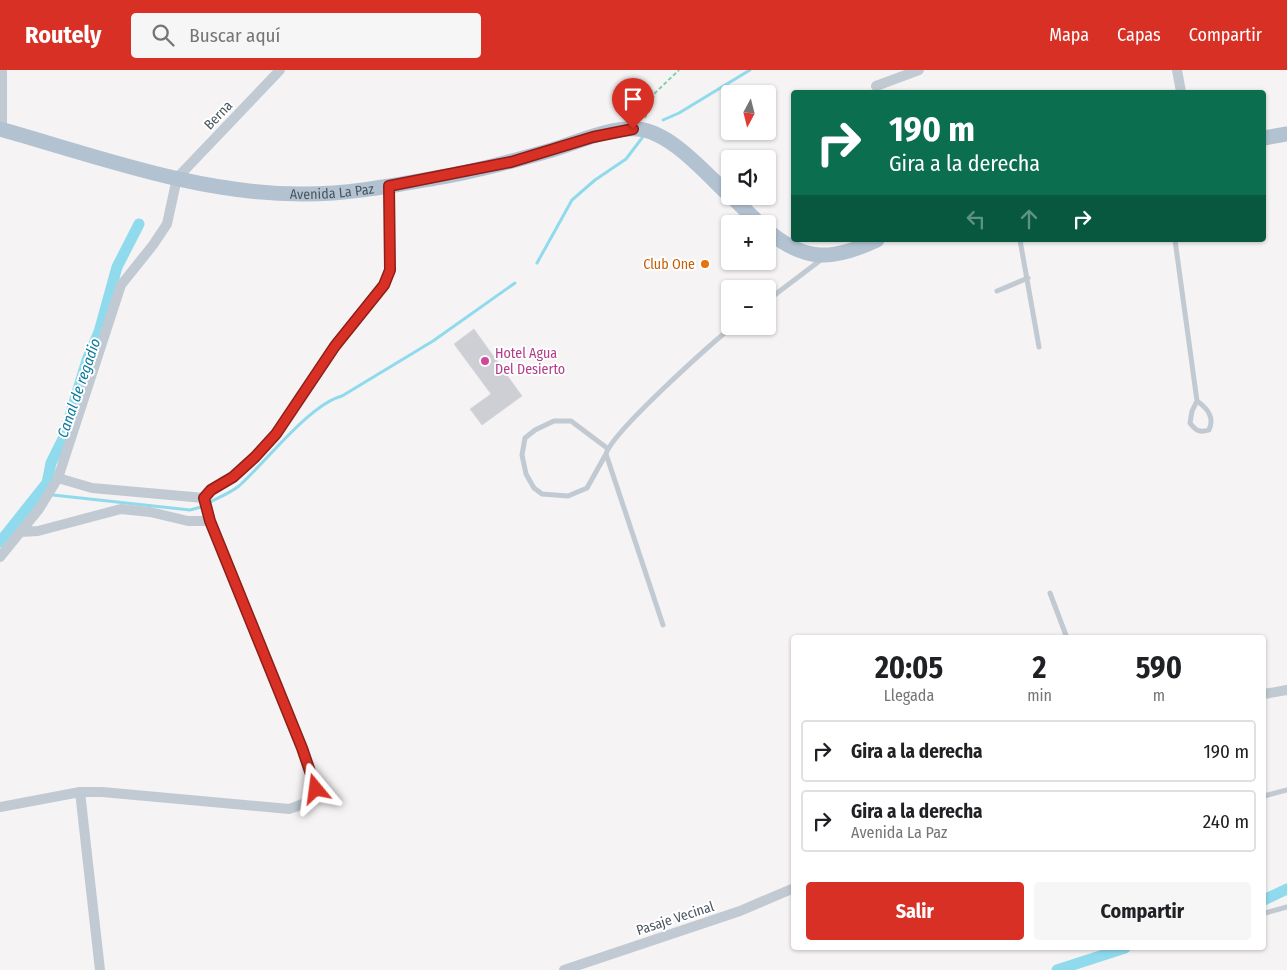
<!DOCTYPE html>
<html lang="es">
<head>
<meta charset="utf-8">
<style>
  :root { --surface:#fff; --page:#f6f6f6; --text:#202124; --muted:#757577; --line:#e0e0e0; --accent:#d93025 }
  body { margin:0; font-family:"Fira Sans Condensed",sans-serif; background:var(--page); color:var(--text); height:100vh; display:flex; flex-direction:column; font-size:19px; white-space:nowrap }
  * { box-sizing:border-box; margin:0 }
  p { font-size:16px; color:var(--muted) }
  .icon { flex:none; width:28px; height:28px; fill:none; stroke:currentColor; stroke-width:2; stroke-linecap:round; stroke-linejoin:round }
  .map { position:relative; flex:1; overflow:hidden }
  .drawer { position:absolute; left:791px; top:565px; width:475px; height:315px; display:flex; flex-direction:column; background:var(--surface); border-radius:5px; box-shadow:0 1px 4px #0004 }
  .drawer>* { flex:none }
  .hud { position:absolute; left:791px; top:20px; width:475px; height:152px; border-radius:5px; box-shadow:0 1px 4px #0004; background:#0b6e4f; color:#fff; overflow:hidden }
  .needle { width:32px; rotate:187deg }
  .tools { position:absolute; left:721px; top:15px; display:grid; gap:10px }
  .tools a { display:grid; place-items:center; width:55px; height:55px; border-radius:5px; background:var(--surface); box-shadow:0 1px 4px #0004; font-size:25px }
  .pin { position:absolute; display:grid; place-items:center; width:42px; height:42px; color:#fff; margin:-51px -21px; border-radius:50% 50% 50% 0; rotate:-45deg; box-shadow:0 0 5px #0007 }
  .pin .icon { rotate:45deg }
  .me { position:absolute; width:55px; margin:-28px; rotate:344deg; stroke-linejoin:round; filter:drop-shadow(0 0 4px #0008) }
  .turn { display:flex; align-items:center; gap:18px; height:105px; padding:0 15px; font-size:22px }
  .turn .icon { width:65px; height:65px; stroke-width:2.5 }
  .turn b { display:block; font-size:35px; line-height:42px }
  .lanes { display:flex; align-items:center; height:48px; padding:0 15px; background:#0003; justify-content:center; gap:25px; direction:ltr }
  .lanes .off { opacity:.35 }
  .eta { display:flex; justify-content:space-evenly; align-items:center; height:85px; text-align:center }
  .eta b { font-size:30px; font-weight:700; line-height:35px }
  .cta { display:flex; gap:10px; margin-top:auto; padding:10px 15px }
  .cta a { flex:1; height:58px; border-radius:5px; background:var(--accent); color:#fff; font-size:20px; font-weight:700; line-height:58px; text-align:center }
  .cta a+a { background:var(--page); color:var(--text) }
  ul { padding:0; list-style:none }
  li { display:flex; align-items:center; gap:15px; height:62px; margin:0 10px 8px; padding:0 5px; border:2px solid var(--line); border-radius:5px }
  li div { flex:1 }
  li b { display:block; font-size:19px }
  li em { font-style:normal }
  header { display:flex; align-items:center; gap:30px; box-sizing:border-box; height:70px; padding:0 25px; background:var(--accent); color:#fff }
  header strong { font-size:24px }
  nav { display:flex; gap:28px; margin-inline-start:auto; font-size:18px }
  .search { width:350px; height:45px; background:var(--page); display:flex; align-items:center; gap:12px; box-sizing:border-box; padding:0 18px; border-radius:5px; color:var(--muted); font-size:19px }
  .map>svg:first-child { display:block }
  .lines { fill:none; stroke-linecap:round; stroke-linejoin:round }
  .stream { stroke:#90daee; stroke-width:3 }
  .canal { stroke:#90daee; stroke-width:11 }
  .building { fill:#cdcfd5; stroke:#d7d9de }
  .path { stroke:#7ad0a6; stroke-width:2; stroke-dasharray:4 2.5; stroke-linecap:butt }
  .lane { stroke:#c1cad2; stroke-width:5 }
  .street { stroke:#c1cad2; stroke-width:10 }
  .primary { stroke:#b3c2d1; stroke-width:15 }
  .route-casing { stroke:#8d1f18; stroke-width:12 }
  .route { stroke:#d93025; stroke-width:9 }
  .food-dot { fill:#e8710a; stroke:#fff; stroke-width:2 }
  .hotel-dot { fill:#d1479c; stroke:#fff; stroke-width:2 }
  .labels { text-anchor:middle; stroke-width:4; stroke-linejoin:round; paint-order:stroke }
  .street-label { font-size:14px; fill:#4a5661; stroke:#fff }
  .food-label { font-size:14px; fill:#c56008; stroke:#fff; text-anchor:end }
  .hotel-label { font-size:14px; fill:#b23c85; stroke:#fff; text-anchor:start }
  .water-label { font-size:15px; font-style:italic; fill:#0c7c9b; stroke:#fff }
</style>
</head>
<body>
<header>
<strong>Routely</strong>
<div class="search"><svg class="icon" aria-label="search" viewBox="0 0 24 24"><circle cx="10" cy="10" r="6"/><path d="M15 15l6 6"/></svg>Buscar aquí</div>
<nav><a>Mapa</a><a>Capas</a><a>Compartir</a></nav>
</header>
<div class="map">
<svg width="1287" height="900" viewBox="0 0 1287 900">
  <rect width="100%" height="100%" fill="#f5f3f3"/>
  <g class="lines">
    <path class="stream" d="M663,50L679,43L750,0
      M537,193L572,130L595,110L626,89L642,68
      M39,424H42
      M53,425L190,440L201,437
      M208,433C218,428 230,423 239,416C266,392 310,334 342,326L433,271L515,213"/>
    <path class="canal" d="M0,472L47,413L51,393L63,369L87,290L99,262L117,197L139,154
      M1264,830L1287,819
      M1057,900L1125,878"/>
  </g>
  <path class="building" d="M474,259L522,326L482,355L470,339L491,324L454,274Z"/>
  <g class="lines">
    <path class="path" d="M645,48L655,23L679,0"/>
    <path class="lane" d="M1020,170L1039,277
      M1175,170L1197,331L1192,341L1190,353C1196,361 1200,363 1209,360C1215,347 1207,338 1197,331
      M997,221L1028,208
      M768,230L822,189
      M606,384L587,418L568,426L542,424L534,418L526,404L522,385L525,368L535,360L554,351H571L607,378
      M1050,523L1067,568
      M663,555L606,384C612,362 711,274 733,256
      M1264,726L1287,720
      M1265,843L1287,837"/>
    <path class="street" d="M1177,0L1181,22
      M876,16L919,0
      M2,59V0
      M58,408L92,418L204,428L211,421L233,407L255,387L276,364L335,276L384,215L390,200L389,116
      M20,462L38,461L121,439L150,442L188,451H210
      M0,487L39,439L58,408L121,215L153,175L167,154L177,108L280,0
      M1264,624L1287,620
      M80,722H102L289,739C310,732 318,730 313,706L210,451L204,428
      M0,737L80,722L100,900
      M564,900L740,841L794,818"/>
    <g class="primary">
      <path id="s1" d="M0,59C99,87 201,125 305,124C352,124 400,114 447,106C482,100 517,90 552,80C578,72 610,57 638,59C671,62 706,104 730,126"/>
      <path d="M1264,68L1287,64"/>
      <path d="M731,126L760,154"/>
      <path d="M768,161C806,193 834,190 877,170"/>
    </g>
  </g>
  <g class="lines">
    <g class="route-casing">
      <path id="route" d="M316,719L302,678L210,451L204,428L211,420L233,407L255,387L276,364L335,276L384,215L390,200L389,116L511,92L593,67L633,59"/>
    </g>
    <use href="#route" class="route"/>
  </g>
  <circle class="food-dot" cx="705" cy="194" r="5"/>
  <circle class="hotel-dot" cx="485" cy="291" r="5"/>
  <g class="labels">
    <g class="street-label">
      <text transform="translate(218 45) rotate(-46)" y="5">Berna</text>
      <text dy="5" stroke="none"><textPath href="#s1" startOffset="340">Avenida La Paz</textPath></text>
      <text transform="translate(675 848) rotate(-18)" y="5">Pasaje Vecinal</text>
    </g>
    <g class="food-label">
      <text x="695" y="199">Club One</text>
    </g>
    <g class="hotel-label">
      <text x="495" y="288">Hotel Agua<tspan x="495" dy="16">Del Desierto</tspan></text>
    </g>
    <g class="water-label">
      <text transform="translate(79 318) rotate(-71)" y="5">Canal de regadio</text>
    </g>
  </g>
</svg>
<div class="tools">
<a><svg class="needle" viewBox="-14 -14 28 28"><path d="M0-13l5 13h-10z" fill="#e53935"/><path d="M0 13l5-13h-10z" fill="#757577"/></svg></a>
<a><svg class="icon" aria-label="sound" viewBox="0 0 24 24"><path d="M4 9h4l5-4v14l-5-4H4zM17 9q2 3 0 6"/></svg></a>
<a>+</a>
<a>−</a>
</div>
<div class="pin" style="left:633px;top:59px;background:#d93025"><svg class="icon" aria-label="arrive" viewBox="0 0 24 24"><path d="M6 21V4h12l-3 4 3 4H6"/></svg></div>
<svg class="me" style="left:316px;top:719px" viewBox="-20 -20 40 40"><path d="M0-17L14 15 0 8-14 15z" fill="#d93025" stroke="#fff" stroke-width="4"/></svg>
<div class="hud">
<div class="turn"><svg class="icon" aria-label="right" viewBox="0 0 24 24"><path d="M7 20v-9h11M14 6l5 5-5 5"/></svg><div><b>190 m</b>Gira a la derecha</div></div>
<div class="lanes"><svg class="icon off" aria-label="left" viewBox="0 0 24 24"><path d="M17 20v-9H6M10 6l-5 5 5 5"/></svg><svg class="icon off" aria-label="ahead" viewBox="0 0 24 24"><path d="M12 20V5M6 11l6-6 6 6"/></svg><svg class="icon" aria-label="right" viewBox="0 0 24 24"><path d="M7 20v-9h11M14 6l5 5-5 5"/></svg></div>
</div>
<section class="drawer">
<div class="eta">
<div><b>20:05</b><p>Llegada</p></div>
<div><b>2</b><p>min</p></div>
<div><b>590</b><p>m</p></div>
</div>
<ul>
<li><svg class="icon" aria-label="right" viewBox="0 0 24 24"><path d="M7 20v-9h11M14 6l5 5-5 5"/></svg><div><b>Gira a la derecha</b></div><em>190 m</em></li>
<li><svg class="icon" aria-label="right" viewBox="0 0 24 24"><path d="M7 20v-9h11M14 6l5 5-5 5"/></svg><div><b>Gira a la derecha</b><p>Avenida La Paz</p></div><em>240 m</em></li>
</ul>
<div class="cta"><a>Salir</a><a>Compartir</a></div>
</section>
</div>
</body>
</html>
